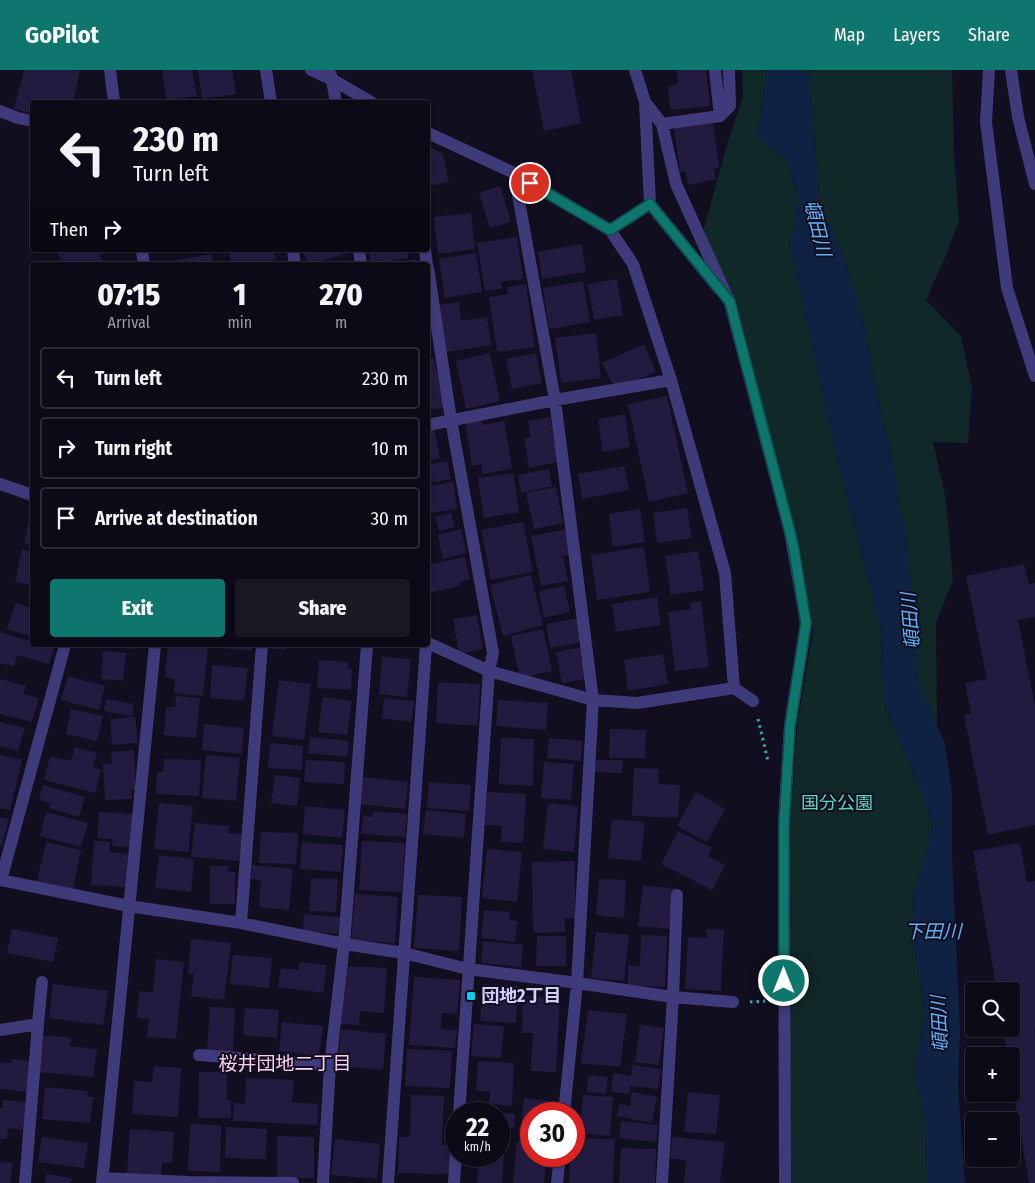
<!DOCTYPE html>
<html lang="en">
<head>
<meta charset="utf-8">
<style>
  :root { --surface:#0d0a17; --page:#1b1824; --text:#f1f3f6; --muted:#9a9aa1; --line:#2d2b36; --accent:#0f766e }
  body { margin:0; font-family:"Fira Sans Condensed","Noto Sans JP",sans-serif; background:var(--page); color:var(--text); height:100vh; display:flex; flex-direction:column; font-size:19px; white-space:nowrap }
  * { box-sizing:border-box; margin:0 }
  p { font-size:16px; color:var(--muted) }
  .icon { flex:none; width:28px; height:28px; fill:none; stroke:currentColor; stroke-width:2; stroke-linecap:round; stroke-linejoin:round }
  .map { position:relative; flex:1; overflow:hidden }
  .panel { position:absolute; left:30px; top:192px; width:400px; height:385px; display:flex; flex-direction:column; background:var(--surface); border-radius:5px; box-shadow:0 1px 4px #0004,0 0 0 1px var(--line) }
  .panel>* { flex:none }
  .top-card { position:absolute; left:30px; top:30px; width:400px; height:152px; border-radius:5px; box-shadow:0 1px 4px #0004,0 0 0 1px var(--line); background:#0d0a17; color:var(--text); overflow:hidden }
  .controls { position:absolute; left:965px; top:912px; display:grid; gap:10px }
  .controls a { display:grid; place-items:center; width:55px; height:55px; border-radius:5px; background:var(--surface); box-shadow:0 1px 4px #0004,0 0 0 1px var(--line); font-size:25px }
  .speed { position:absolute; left:445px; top:1032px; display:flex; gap:10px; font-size:25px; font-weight:700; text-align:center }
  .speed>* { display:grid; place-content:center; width:65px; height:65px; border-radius:50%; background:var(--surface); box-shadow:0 1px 4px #0004,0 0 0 1px var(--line); line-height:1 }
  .speed small { font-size:12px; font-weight:400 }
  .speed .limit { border:8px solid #d22; background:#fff; color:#111 }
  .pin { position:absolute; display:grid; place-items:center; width:42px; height:42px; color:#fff; margin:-21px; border:2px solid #fff; border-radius:50%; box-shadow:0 1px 5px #0007 }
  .me { position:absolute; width:55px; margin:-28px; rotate:0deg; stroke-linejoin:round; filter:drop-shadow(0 0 4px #0008) }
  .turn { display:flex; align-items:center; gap:18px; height:105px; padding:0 20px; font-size:22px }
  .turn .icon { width:65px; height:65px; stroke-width:2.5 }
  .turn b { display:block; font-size:35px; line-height:42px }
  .then { display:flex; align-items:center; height:48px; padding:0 20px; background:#0003; gap:10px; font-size:19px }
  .eta { display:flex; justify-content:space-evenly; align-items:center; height:85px; text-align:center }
  .eta b { font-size:30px; font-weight:800; line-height:35px }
  .cta { display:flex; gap:10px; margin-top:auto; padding:10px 20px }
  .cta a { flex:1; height:58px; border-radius:5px; background:var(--accent); color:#fff; font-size:20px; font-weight:800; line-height:58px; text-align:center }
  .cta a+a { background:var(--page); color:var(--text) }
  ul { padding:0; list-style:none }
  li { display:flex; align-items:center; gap:15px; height:62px; margin:0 10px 8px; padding:0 10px; border:2px solid var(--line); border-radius:5px }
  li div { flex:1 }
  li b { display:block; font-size:19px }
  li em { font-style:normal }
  header { display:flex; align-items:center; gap:30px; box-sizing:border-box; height:70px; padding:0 25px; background:var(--accent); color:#fff }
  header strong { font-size:24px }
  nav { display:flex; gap:28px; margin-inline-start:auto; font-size:18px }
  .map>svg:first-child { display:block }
  .green { fill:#112828 }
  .water { fill:#0f2242 }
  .building { fill:#231b3f }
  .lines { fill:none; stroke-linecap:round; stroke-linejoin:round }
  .path { stroke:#34aaa5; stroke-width:3; stroke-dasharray:2.5 4; stroke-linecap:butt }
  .minor { stroke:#3f3b7b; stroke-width:12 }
  .tertiary { stroke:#3f3b7b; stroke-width:12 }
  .route-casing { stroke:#0a4d48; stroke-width:12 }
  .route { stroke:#0f766e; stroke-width:9 }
  .poi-dot { fill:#0dcfe9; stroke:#110e1f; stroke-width:2 }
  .labels { text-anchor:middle; stroke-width:4; stroke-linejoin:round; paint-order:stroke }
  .park-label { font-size:18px; fill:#5fd7bc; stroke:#110e1f }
  .poi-label { font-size:18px; font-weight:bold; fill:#d4cefc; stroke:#110e1f; text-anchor:start }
  .water-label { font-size:19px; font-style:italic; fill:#62aff6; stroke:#110e1f }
  .neighbourhood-label { font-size:19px; fill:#fcd0eb; stroke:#110e1f }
</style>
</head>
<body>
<header>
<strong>GoPilot</strong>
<nav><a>Map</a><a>Layers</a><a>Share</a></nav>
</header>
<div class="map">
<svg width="1035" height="1113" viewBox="0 0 1035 1113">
  <rect width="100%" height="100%" fill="#110e1f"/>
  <path class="green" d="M742,0H767L757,68L787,90L800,136L795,159L789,172L881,560L882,602L886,640L919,717L933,756L914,824L912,863L925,945L917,980L916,1015L926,1053L927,1113H791L790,751L798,651L813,561L811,545L785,425L739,240L703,162L728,71L743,27Z
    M808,0H952L954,83L959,151L944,190L926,230L961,266L972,317L968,373L933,372L946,430L953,510L936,553L937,655L918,611L889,374L877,325L866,262L843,184L820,134Z"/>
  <path class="water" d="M767,0H808L820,134L843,184L866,262L877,325L889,374L906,464L916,556L918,611L945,674L952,723V787L960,959L958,1017L965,1113H927L926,1053L916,1015L917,980L925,945L912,863L914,824L933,756L919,717L886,640L882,602L881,560L838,394L789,172L795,159L796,137L800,136L787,90L757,68Z"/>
  <path class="building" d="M24,0H75L80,1L73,32H32V43L14,39Z
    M162,0H192L197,26L167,31Z
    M198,0H232L236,24L202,29Z
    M532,0H571L581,53L544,61Z
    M677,0H706L710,36L670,40L668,18L678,13Z
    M713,53L719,97L714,99L716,109L688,115L685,101L680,102L674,58Z
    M428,76L443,84L449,112L428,116Z
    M500,116L511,152L490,158L479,123Z
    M471,143L475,179L438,184L434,147Z
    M517,167L523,209L501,212L502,219L485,221L477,173Z
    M581,174L586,202L542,209L538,182Z
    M61,180H110L99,185L105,195H64L57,182Z
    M229,180H274L276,190L246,195H231Z
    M303,180H345L346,184L308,195Z
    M368,180H407L408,188L371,194Z
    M476,183L482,222L445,228L439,189Z
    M211,184L213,195H166V192Z
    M416,189L417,195H390V194Z
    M617,209L623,245L594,250L588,214Z
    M583,211L590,252L549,259L543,218Z
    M526,214L535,277L497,282L489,227L508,224L507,217Z
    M459,232L461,251L487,247L491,275L447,282L439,235Z
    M596,263L601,308L561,313L555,268Z
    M644,274L656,302L615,319L602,293Z
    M490,283L500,331L466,339L456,291Z
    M536,283L542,313L512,319L506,289Z
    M434,288L444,337L428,340V289Z
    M667,326L688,423L649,432L628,334Z
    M625,344L630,377L603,382L598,349Z
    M550,347L558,392L529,398L524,368L531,367L528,351Z
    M481,349L482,355L504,351L512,399L483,404L481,394L472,396L465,351Z
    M434,358L440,388L428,390V359Z
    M447,391L451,409L428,413V395Z
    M624,396L629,420L582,429L578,404Z
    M549,399L552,416L521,423L518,405Z
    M513,403L519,442L484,448L478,408Z
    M453,412L457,439L428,443V416Z
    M556,417L563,453L534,459L526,423Z
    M687,438L692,468L657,473L653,443Z
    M640,439L645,472L613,477L609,444Z
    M451,443L455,457L439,461L435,447Z
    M30,447H32V475L24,473Z
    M523,452L533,502L491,510L481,460Z
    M461,459L466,483L443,489L438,465Z
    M568,459L573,484L563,486L568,511L541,516L531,466Z
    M644,477L650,522L597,530L591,485Z
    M22,479L32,482V515L15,512Z
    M698,481L704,520L671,525L665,486Z
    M465,487L470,509L459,512L460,516L429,523L428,517V495Z
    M1024,494L1029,515L1035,513V547L1018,550L1035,636V755L988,765L964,645L971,644L965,613L987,609L966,506Z
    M531,505L543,555L503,566L490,515Z
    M564,516L570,542L544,548L539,521Z
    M657,527L661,555L616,562L612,534Z
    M701,531L709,597L675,601L668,542L691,539L690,533Z
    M16,533L32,538V567L7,559Z
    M477,545L483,579L459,584L453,549Z
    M579,548L583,572L550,578L546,554Z
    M543,559L552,601L520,608L511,566Z
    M0,562L32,572V575H44L54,578L49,594L17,585L14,597L0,593Z
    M102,575H140L139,579L102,577Z
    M168,575H208L203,626L174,623L175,609L165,607Z
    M221,575H252V581L221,578Z
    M271,575H287L286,580L271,579Z
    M581,577L586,609L562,613L556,582Z
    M103,581L126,583L123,611L101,609Z
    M663,584L668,614L628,621L624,590Z
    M382,587L411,589L407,627L379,624Z
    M319,590L348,592V599H352L351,620L317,618Z
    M212,595L248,598L244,631L210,628Z
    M68,606L105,616L99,640L61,630Z
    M0,609L26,616L23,624L39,628L32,652L0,644Z
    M279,610L311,614L304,670L272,666Z
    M438,612L480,614L478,656L436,653Z
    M176,626L200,628L196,668L164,665L166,637H175Z
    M323,627L352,631L347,665L318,662Z
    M384,628L414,631L411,652L382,648Z
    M106,629L134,634L132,646L104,641Z
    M498,630L548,633L546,660L496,656Z
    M71,639L103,646L97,671L66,664Z
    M135,647L138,673L112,675L110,649Z
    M0,652L25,658L18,681L0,676Z
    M204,654L244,658L242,684L202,680Z
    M610,659L646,660L645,688H609Z
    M310,667L349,671L347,687L308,683Z
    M501,668L534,669L533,716L499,714Z
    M549,668L582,671L581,691L547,688Z
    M270,673L303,676L302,700L268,698Z
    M75,677L97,683L93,698L101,700L95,723L44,710L50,686L71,691Z
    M134,680L136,719L131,720L132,729L105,730L103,694H112L111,682Z
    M0,685L22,690L10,740L0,738Z
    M206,685L240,688L236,731L202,728Z
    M164,689L201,690L199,726L156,724L157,702H163Z
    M306,690L345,692L344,714L304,712Z
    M596,690H623L622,703L595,702Z
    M544,692L574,694L571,730L541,728Z
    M634,698L659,699L658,714L680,715L678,748L632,746Z
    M275,705L300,708L297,736L271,733Z
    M362,707L408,712L405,739L359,734Z
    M429,712L471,715L469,741L427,738Z
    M43,715L85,727L79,747L49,738L50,733L39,730Z
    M487,722L526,724L523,773L501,772L502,756L485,755Z
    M696,722L725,739L707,772L677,756Z
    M159,733L193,736L188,782L154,779Z
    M548,733L578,736L574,782L543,779Z
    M305,736L345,740L342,768L303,764Z
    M426,740L466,744L464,768L423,764Z
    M373,741L407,744L405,767L361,764L363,746L372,747Z
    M46,742L88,753L81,777L40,766Z
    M99,742L134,744L132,777L112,776L113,769L97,768Z
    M0,747L9,749L2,776L0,775Z
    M612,749L645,752L641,791L608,788Z
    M195,753L229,756L228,763L242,764L240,791L191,787Z
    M678,761L712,778L708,786L725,795L712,820L661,794Z
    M261,762L298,763L296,794L259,793Z
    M94,771L110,772L109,782L128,784L127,817L91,815Z
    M362,771L405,773L402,822L359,820Z
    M46,772L81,780L73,819L37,811Z
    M302,772L343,775L341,802L300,799Z
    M1020,773L1027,812L1035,811V959H1034L1035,967V1113H1029L1011,1006V986H1008L1003,959H1011V921H997L973,781Z
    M487,779L522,782L517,832L482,828Z
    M159,785L194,789L191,822L155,818Z
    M575,791V848H565V862L533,863L532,792Z
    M252,795L293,799L289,840L259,837L261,810L251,809Z
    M210,796H229L228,802H235V834H210Z
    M311,808L338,809L336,842L309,841Z
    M599,809L626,810L624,848L596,845Z
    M643,815L676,819L671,859L638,856Z
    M355,824L398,827L395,873L351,870Z
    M418,825L462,827L459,881L414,878Z
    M484,840L510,842L509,850L517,851L515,872L481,868Z
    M304,844L340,847L338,864L303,861Z
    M12,859L58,868L53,892L7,883Z
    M707,859L724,860L721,921L685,919L688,867L707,868Z
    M596,862L629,865L624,911L591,908Z
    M641,865L667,866L665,917L628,915V895L640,896Z
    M537,866H566V896H536Z
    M191,869L231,873L224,930L191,926L194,904H188Z
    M483,871L523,875L521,897L481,893Z
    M233,885L272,888L269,918L230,914Z
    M156,889L184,892L176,969L147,967L149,949L137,948L139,921L153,923Z
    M300,892L327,895L323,923L278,917L281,898L298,900Z
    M345,896L387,898L384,943L360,941L359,955L341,954Z
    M414,907L460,910L457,944L442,943L441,959L457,960L455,978L409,975Z
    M53,914L108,921L103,955L49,948Z
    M483,914L518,916L516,953L480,951Z
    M523,926L560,928L556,1002L531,1001L533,963H522Z
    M210,937L235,938L233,982L207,980Z
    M245,938L279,940L277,968L243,965Z
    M588,940L627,944L620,997L581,993Z
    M282,952L323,956L319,986L279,981Z
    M474,954L504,956L501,988L471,986Z
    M640,955L664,958L659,995L635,992Z
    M341,959L386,964L383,1000L337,996Z
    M42,965L71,968L70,976L97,979L93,1007L38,1002Z
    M407,979L452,981L450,1018L405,1016Z
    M12,989L30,991L27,1022L0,1019V992L12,993Z
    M478,991L514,993L512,1036L489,1034L490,1021H476Z
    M632,995L661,999L658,1019L630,1016L629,1024L611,1022L613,1003L631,1006Z
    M154,996L181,998L178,1047L132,1044L134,1011L152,1012Z
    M199,1002H227V1030H231V1048H198Z
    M588,1005L608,1007L606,1024L587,1022Z
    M246,1008L294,1010L292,1032L318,1034L317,1055L233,1051L234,1033L245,1034Z
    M45,1017L88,1021L87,1027H93L90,1053L42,1049Z
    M632,1022L657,1027L652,1053L617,1046L619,1034L630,1036Z
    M688,1022L720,1025L716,1064L684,1062Z
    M411,1025L444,1026L442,1075H450L449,1104L398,1103L399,1067H410Z
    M583,1025L613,1027L610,1066L580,1063Z
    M524,1028L558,1032L557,1044H531V1061L520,1060Z
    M3,1030L28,1032L25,1060L8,1058L7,1069H0V1038H3Z
    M499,1043L515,1044L514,1058L506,1057L504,1072L499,1071Z
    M621,1051L658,1055L656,1072L619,1068Z
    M190,1054L221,1055L220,1102L188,1101Z
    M226,1057L267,1059L266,1089L225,1088Z
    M130,1059L174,1062L172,1093H162L161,1106L127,1103Z
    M277,1066L314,1067V1108H277Z
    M42,1067L88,1073L84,1098L38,1092Z
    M672,1067L725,1072L720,1113H684L686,1090L670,1088Z
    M574,1068L615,1069L613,1113H569L570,1086H574Z
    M335,1069L380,1074L377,1109L331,1105Z
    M517,1071L531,1072V1086H546L544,1113H513Z
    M621,1078L656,1079L655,1113H619Z
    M499,1081L504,1082L502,1113H477L479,1086H499Z
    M0,1092L13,1093L10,1113H0Z
    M46,1104L72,1108L71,1113H45Z"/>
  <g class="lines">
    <path class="path" d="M758,649L768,691
      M750,932L766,931"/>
    <path class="minor" d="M110,0L114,32
      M266,0L271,32
      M311,0L333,10L371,32
      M635,0L645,32L650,134L719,219
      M715,0L720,46
      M1011,0L1018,47L1035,114
      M331,5L336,32
      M645,32L662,54L720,46L730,36L729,0
      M662,54L676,114L730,233L790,462L806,553L790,656L784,753L785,1113
      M428,63L514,103L610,160L633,194L671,310L555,330L428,355
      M514,103L555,330L593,630L637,633L734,618L725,503L671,310
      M610,160L650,134
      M142,180L144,195
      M293,180L295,195
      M359,180L361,195
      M425,180L427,195
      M428,198L451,350L493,583L489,601L459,1044
      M0,414L32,425
      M428,573L489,601L593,630L577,913L564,1044
      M734,618L753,631
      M0,810L129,836L241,853L344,874L404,883L468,899L577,913L673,927L733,932
      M1,810L65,575
      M241,853L262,575
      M0,960L38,954L42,912
      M199,985L330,995
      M103,1108L188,1112L293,1113
      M25,1113L38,954
      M102,1113L155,575
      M323,1113L330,995L344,874L367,575
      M388,1113L426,575
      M454,1113L456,1082
      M557,1113L560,1086
      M662,1113L673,927L677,825"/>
    <path class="tertiary" d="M989,0L986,52L1007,218L1035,306
      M0,41L18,48L32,51"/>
  </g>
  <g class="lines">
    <g class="route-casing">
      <path id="route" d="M530,113L610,160L650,134L730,232L790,462L794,480L806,553L790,656L784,754V911"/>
    </g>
    <use href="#route" class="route"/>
  </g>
  <rect class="poi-dot" x="466" y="921" width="10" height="10" rx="2.5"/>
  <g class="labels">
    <g class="park-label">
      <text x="837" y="739">国分公園</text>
    </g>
    <g class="poi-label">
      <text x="481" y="932">団地2丁目</text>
    </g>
    <g class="water-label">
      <text transform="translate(818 158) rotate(76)" y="7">頓田川</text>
      <text transform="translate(910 551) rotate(-95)" y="7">頓田川</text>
      <text x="933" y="868">下田川</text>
      <text transform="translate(939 954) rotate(-93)" y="7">頓田川</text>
    </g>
    <g class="neighbourhood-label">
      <text x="285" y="1000">桜井団地二丁目</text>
    </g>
  </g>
</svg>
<div class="controls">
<a><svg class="icon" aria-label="search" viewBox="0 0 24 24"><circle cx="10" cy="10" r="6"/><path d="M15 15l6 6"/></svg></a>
<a>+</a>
<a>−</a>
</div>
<div class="speed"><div>22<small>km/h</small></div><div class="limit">30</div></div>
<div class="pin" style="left:530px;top:113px;background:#d93025"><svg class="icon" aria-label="arrive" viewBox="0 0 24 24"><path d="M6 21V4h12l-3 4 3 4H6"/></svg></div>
<svg class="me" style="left:784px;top:911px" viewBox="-20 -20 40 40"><circle r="17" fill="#0f766e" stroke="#fff" stroke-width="3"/><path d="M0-11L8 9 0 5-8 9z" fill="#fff"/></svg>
<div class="top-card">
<div class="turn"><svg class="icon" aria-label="left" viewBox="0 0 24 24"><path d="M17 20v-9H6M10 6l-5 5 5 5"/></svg><div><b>230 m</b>Turn left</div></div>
<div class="then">Then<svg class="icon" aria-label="right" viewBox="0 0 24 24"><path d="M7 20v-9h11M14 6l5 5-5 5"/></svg></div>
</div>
<section class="panel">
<div class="eta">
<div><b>07:15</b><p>Arrival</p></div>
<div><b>1</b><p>min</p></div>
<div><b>270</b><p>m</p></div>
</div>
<ul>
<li><svg class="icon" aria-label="left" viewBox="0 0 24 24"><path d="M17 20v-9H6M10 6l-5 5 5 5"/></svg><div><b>Turn left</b></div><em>230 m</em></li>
<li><svg class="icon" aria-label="right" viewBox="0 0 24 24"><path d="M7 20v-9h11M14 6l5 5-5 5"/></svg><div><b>Turn right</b></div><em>10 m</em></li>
<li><svg class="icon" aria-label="arrive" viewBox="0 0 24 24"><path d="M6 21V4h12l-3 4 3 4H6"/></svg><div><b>Arrive at destination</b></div><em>30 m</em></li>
</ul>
<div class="cta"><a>Exit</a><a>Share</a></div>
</section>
</div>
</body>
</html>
